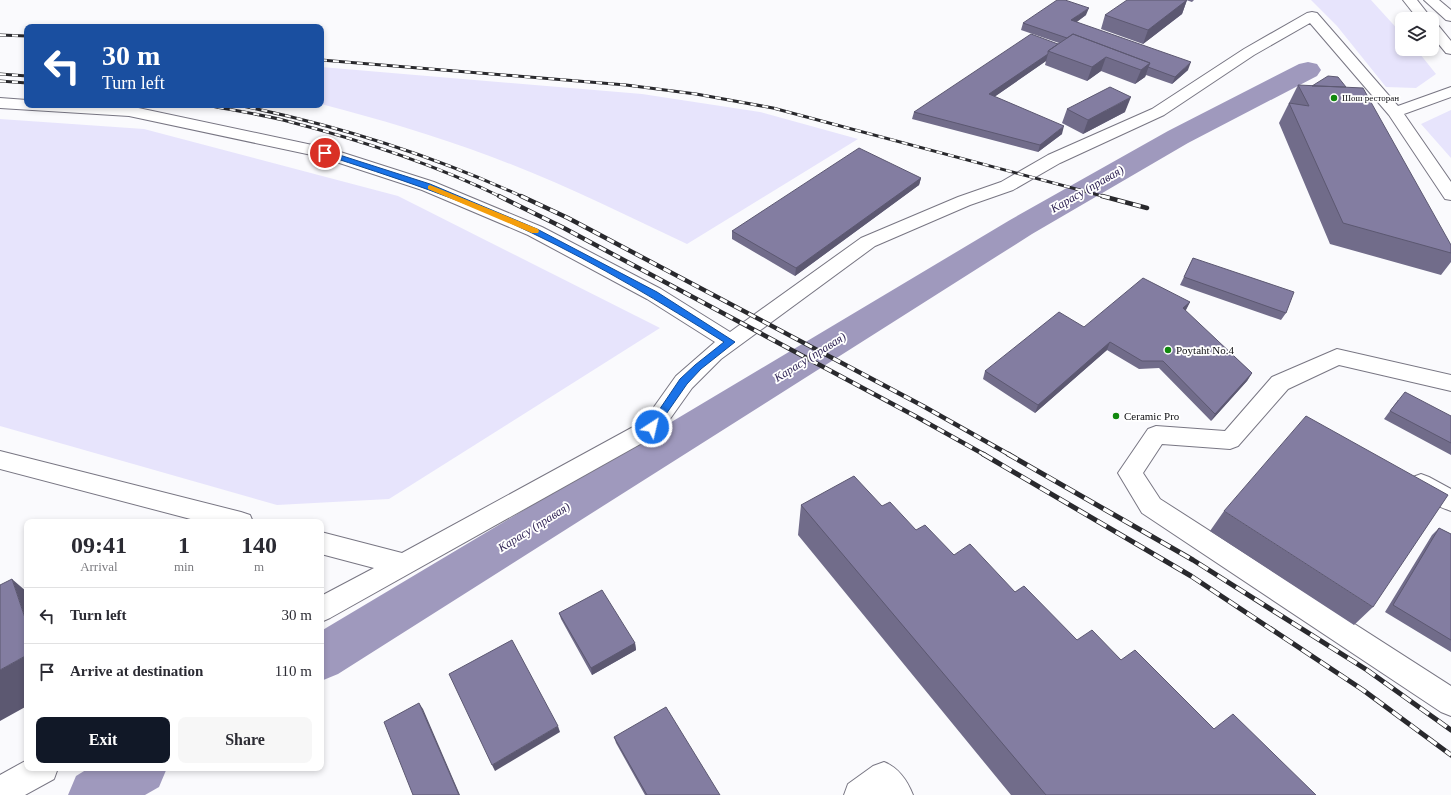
<!DOCTYPE html>
<html lang="en">
<head>
<meta charset="utf-8">
<style>
  :root { --surface:#fff; --page:#f7f7f7; --text:#2b2b33; --muted:#7c7c81; --line:#e1e1e2; --accent:#111827 }
  body { margin:0; font-family:"Times New Roman",serif; background:var(--page); color:var(--text); height:100vh; display:flex; flex-direction:column; font-size:15px; white-space:nowrap }
  * { box-sizing:border-box; margin:0 }
  p { font-size:13px; color:var(--muted) }
  .icon { flex:none; width:22px; height:22px; fill:none; stroke:currentColor; stroke-width:2; stroke-linecap:round; stroke-linejoin:round }
  .map { position:relative; flex:1; overflow:hidden }
  .side { position:absolute; left:24px; top:519px; width:300px; height:252px; display:flex; flex-direction:column; background:var(--surface); border-radius:8px; box-shadow:0 2px 6px #0003 }
  .side>* { flex:none }
  .hud { position:absolute; left:24px; top:24px; width:300px; height:84px; border-radius:8px; box-shadow:0 2px 6px #0003; background:#1a4fa0; color:#fff; overflow:hidden }
  .buttons { position:absolute; left:1395px; top:12px; display:grid; gap:8px }
  .buttons a { display:grid; place-items:center; width:44px; height:44px; border-radius:8px; background:var(--surface); box-shadow:0 2px 6px #0003; font-size:20px }
  .pin { position:absolute; display:grid; place-items:center; width:34px; height:34px; color:#fff; margin:-17px; border:2px solid #fff; border-radius:50%; box-shadow:0 1px 4px #0007 }
  .me { position:absolute; width:44px; margin:-22px; rotate:35deg; stroke-linejoin:round; filter:drop-shadow(0 0 3px #0008) }
  .turn { display:flex; align-items:center; gap:14px; height:84px; padding:0 12px; font-size:18px }
  .turn .icon { width:52px; height:52px; stroke-width:2.5 }
  .turn b { display:block; font-size:28px; line-height:34px }
  .eta { display:flex; justify-content:space-evenly; align-items:center; height:68px; text-align:center }
  .eta b { font-size:24px; font-weight:800; line-height:28px }
  .cta { display:flex; gap:8px; margin-top:auto; padding:8px 12px }
  .cta a { flex:1; height:46px; border-radius:8px; background:var(--accent); color:#fff; font-size:16px; font-weight:800; line-height:46px; text-align:center }
  .cta a+a { background:var(--page); color:var(--text) }
  ul { padding:0; list-style:none }
  li { display:flex; align-items:center; gap:12px; height:56px; padding:0 12px; border-top:1px solid var(--line) }
  li div { flex:1 }
  li b { display:block; font-size:15px }
  li em { font-style:normal }
  .map>svg:first-child { display:block }
  .green { fill:#e7e4fc }
  .lines { fill:none; stroke-linecap:round; stroke-linejoin:round }
  .canal { fill:#9f99bd; fill-rule:evenodd }
  .service-casing { stroke:#787683; stroke-width:2 }
  .trunk-casing { stroke:#787683; stroke-width:2 }
  .service { fill:#fff; fill-rule:evenodd }
  .trunk { fill:#fff; fill-rule:evenodd }
  .rail-far2-casing { stroke:#29292d; stroke-width:3 }
  .rail-far1-casing { stroke:#29292d; stroke-width:4.5 }
  .rail-casing { stroke:#29292d; stroke-width:5 }
  .rail-far2 { stroke:#fff; stroke-width:2; stroke-dasharray:6; stroke-linecap:butt }
  .rail-far1 { stroke:#fff; stroke-width:3; stroke-dasharray:8; stroke-linecap:butt }
  .rail { stroke:#fff; stroke-width:3.5; stroke-dasharray:11; stroke-linecap:butt }
  .wall { fill:#716c8a }
  .shaded-wall { fill:#5c5871 }
  .building { fill:#837da1; stroke:#5c5871 }
  .route { fill:#1a73e8; stroke:#114b97 }
  .slow { fill:#f59e0b }
  .poi-dot { fill:#11890e; stroke:#fff; stroke-width:1.5 }
  .labels { text-anchor:middle; stroke-width:3.5; stroke-linejoin:round; paint-order:stroke }
  .far-poi-label { font-size:9px; fill:#0e0e12; stroke:#fff; text-anchor:start }
  .poi-label { font-size:11px; fill:#0e0e12; stroke:#fff; text-anchor:start }
  .water-label { font-size:12px; font-style:italic; fill:#322656; stroke:#fff }
</style>
</head>
<body>
<div class="map">
<svg width="1451" height="795" viewBox="0 0 1451 795">
  <rect width="100%" height="100%" fill="#fafafd"/>
  <path class="green" d="M1311,0H1371L1402,34V49H1416L1436,74L1416,88L1386,87L1337,26Z
    M321,67L642,94L760,112L858,139L687,244C623,214 559,182 492,157C436,136 379,119 321,104Z
    M1451,110V158L1421,124Z
    M0,119L144,129L398,196L660,328L389,499L277,505L0,426Z"/>
  <g class="lines">
    <path class="canal" d="M1308,62L1317,64L1321,70L1317,76L1188,143L1032,234L338,674L321,681V631L1010,220L1168,131L1299,64Z
      M89,768H167L159,787L145,795H68L76,776Z"/>
    <g class="service-casing">
      <path id="service" d="M1312,12L1317,13L1398,106L1451,87V97L1404,114L1451,182V200L1445,199L1389,115L1310,23L1254,55L1164,115L1060,163L1013,190L970,205L875,246L721,359L692,388L660,433L330,618L321,622V596L374,568L321,554V532L402,553L644,421L676,376L715,342L647,299L528,235L422,190L321,157L129,116L0,108V98L27,100V105L129,106L331,149L434,182L542,227L661,289L730,332L861,238L958,197L1001,182L1048,155L1152,109L1244,49L1307,13Z
        M1337,349L1451,375V391L1339,365L1288,389L1238,446L1230,449L1162,444L1143,473L1160,499L1451,686V716L1441,712L1142,513L1118,473L1148,429L1156,426L1225,431L1272,377Z
        M0,451L241,512L250,515L253,522H202L0,469Z
        M1421,474L1429,477L1451,489V511C1437,506 1416,497 1409,484L1413,477Z
        M27,760V768H58L54,779L25,795H0V775Z
        M884,762C899,768 907,780 913,795H844L848,784L873,766Z"/>
    </g>
    <g class="trunk-casing">
      <path id="trunk" d="M1403,0H1417L1432,19H1418Z
        M1424,0H1439L1451,10V21L1446,20Z
        M1432,23L1437,24L1451,41V54L1446,53L1432,36Z"/>
    </g>
    <use href="#service" class="service"/>
    <use href="#trunk" class="trunk"/>
    <g class="rail-far2-casing">
      <path id="rail-far2" d="M0,35L27,36
        M321,60L626,85L696,94L773,108L1106,197
        M0,74L27,76
        M0,81L27,83
        M206,105C232,110 258,114 283,120C357,139 432,163 501,197
        M238,105C336,125 432,155 523,197"/>
    </g>
    <g class="rail-far1-casing">
      <path id="rail-far1" d="M499,196L562,227L915,416L985,455
        M521,196L568,218L923,406L1010,455
        M1102,196L1147,208"/>
    </g>
    <g class="rail-casing">
      <path id="rail" d="M983,454L1191,576L1363,690L1451,755
        M1008,454L1193,560L1367,670L1451,730"/>
    </g>
    <use href="#rail-far2" class="rail-far2"/>
    <use href="#rail-far1" class="rail-far1"/>
    <use href="#rail" class="rail"/>
  </g>
  <path class="wall" d="M1186,0H1194L1192,2Z
    M1187,0L1182,14L1143,44L1101,29L1105,15Z
    M1086,15L1076,22L1188,70L1172,84L1146,75L1145,77L1135,84L1101,71L1087,81L1045,65L1046,61L994,97L1062,134L1038,152L912,119L914,112L1059,43L1021,30L1023,23Z
    M1298,85L1451,245V262L1441,275L1330,244L1279,123Z
    M1067,109L1125,112L1083,134L1062,123Z
    M921,178L919,185L795,276L732,239V231Z
    M1193,258L1286,313L1281,320L1180,285Z
    M1190,302L1185,311L1252,373L1247,381L1211,421L1159,368L1139,369L1107,350L1035,413L983,379L985,371L1084,327Z
    M1398,400L1451,416V455L1384,419Z
    M801,505L882,506L916,530L954,555L1077,640L1121,660L1214,729L1316,795H1011L798,535Z
    M1224,511L1373,607L1354,625L1210,531Z
    M1439,528L1451,534V652L1385,612L1432,535Z
    M559,613L635,643L636,650L592,675L561,619Z
    M614,737L720,795H645L616,743Z"/>
  <path class="shaded-wall" d="M1187,0L1182,14L1143,44L1148,30Z
    M1089,8L1086,15L1069,28L1071,20Z
    M1048,54L1046,61L987,102L989,94Z
    M1106,57L1101,71L1087,81L1092,67Z
    M1191,62L1188,70L1172,84L1175,77Z
    M1150,63L1145,77L1135,84L1141,70Z
    M1131,97L1125,112L1083,134L1088,120Z
    M1064,126L1062,134L1038,152L1040,145Z
    M921,178L919,185L795,276L796,268Z
    M1190,302L1186,310L1179,316L1183,308Z
    M1110,342L1107,350L1035,413L1038,405Z
    M1252,373L1247,381L1211,421L1215,414Z
    M12,579L27,592V624Z
    M635,643L636,650L592,675L591,668Z
    M27,655V706L0,721V670Z
    M419,703L423,709L460,795H459Z
    M558,726L560,732L495,771L492,765Z"/>
  <path class="building" d="M1057,0H1065L1089,8L1071,20L1191,62L1175,77L1148,67L1150,63L1073,34L1067,38L1023,23Z
    M1127,0H1187L1148,30L1105,15Z
    M1031,34L1058,44L1048,51V54L989,94L1064,126L1040,145L914,112Z
    M1073,34L1150,63L1141,70L1106,57L1092,67L1048,51Z
    M1328,76L1338,77L1346,87L1312,86Z
    M1298,85L1363,88L1451,245V253L1343,223L1289,103L1309,106Z
    M1110,87L1131,97L1088,120L1067,109Z
    M859,148L921,178L796,268L732,231Z
    M1193,258L1294,292L1286,313L1184,277Z
    M1143,278L1190,302L1183,308L1252,373L1215,414L1163,361H1142L1110,342L1038,405L985,371L1059,312L1084,327Z
    M1405,392L1451,416V443L1390,411Z
    M1306,416L1448,495L1373,607L1224,511Z
    M854,476L882,506L890,502L916,530L925,525L954,555L970,544L1015,592L1024,586L1077,640L1092,630L1121,660L1135,650L1214,729L1233,714L1316,795H1046L801,505Z
    M1439,528L1451,534V640L1393,605Z
    M12,579L27,624V655L0,670V585Z
    M602,590L635,643L591,668L559,613Z
    M512,640L558,726L492,765L449,674Z
    M419,703L459,795H413L384,722Z
    M666,707L720,795H647L614,737Z"/>
  <path class="route" d="M322,151H327L430,184L537,229L657,292L735,342L701,369L687,384L655,430H649L647,427L649,425L680,379L695,365L724,342C662,303 599,265 532,233C465,200 393,177 322,154Z"/>
  <path class="slow" d="M430,185L538,229L539,231L538,233H532L428,189V186Z"/>
  <g class="poi-dot">
    <circle cx="1334" cy="98" r="4"/>
    <circle cx="1168" cy="350" r="4"/>
    <circle cx="1116" cy="416" r="4"/>
  </g>
  <g class="labels">
    <g class="far-poi-label">
      <text x="1342" y="101">Шош ресторан</text>
    </g>
    <g class="poi-label">
      <text x="1176" y="354">Poytaht No.4</text>
      <text x="1124" y="420">Ceramic Pro</text>
    </g>
    <g class="water-label">
      <text transform="translate(1087 189) rotate(-30)" y="4">Карасу (правая)</text>
      <text transform="translate(810 357) rotate(-32)" y="4">Карасу (правая)</text>
      <text transform="translate(534 527) rotate(-32)" y="4">Карасу (правая)</text>
    </g>
  </g>
</svg>
<div class="buttons">
<a><svg class="icon" aria-label="layers" viewBox="0 0 24 24"><path d="M12 4l9 5-9 5-9-5zM3 14l9 5 9-5"/></svg></a>
</div>
<div class="pin" style="left:325px;top:153px;background:#d93025"><svg class="icon" aria-label="arrive" viewBox="0 0 24 24"><path d="M6 21V4h12l-3 4 3 4H6"/></svg></div>
<svg class="me" style="left:652px;top:427px" viewBox="-20 -20 40 40"><circle r="17" fill="#1a73e8" stroke="#fff" stroke-width="3"/><path d="M0-11L8 9 0 5-8 9z" fill="#fff"/></svg>
<div class="hud">
<div class="turn"><svg class="icon" aria-label="left" viewBox="0 0 24 24"><path d="M17 20v-9H6M10 6l-5 5 5 5"/></svg><div><b>30 m</b>Turn left</div></div>
</div>
<section class="side">
<div class="eta">
<div><b>09:41</b><p>Arrival</p></div>
<div><b>1</b><p>min</p></div>
<div><b>140</b><p>m</p></div>
</div>
<ul>
<li><svg class="icon" aria-label="left" viewBox="0 0 24 24"><path d="M17 20v-9H6M10 6l-5 5 5 5"/></svg><div><b>Turn left</b></div><em>30 m</em></li>
<li><svg class="icon" aria-label="arrive" viewBox="0 0 24 24"><path d="M6 21V4h12l-3 4 3 4H6"/></svg><div><b>Arrive at destination</b></div><em>110 m</em></li>
</ul>
<div class="cta"><a>Exit</a><a>Share</a></div>
</section>
</div>
</body>
</html>
